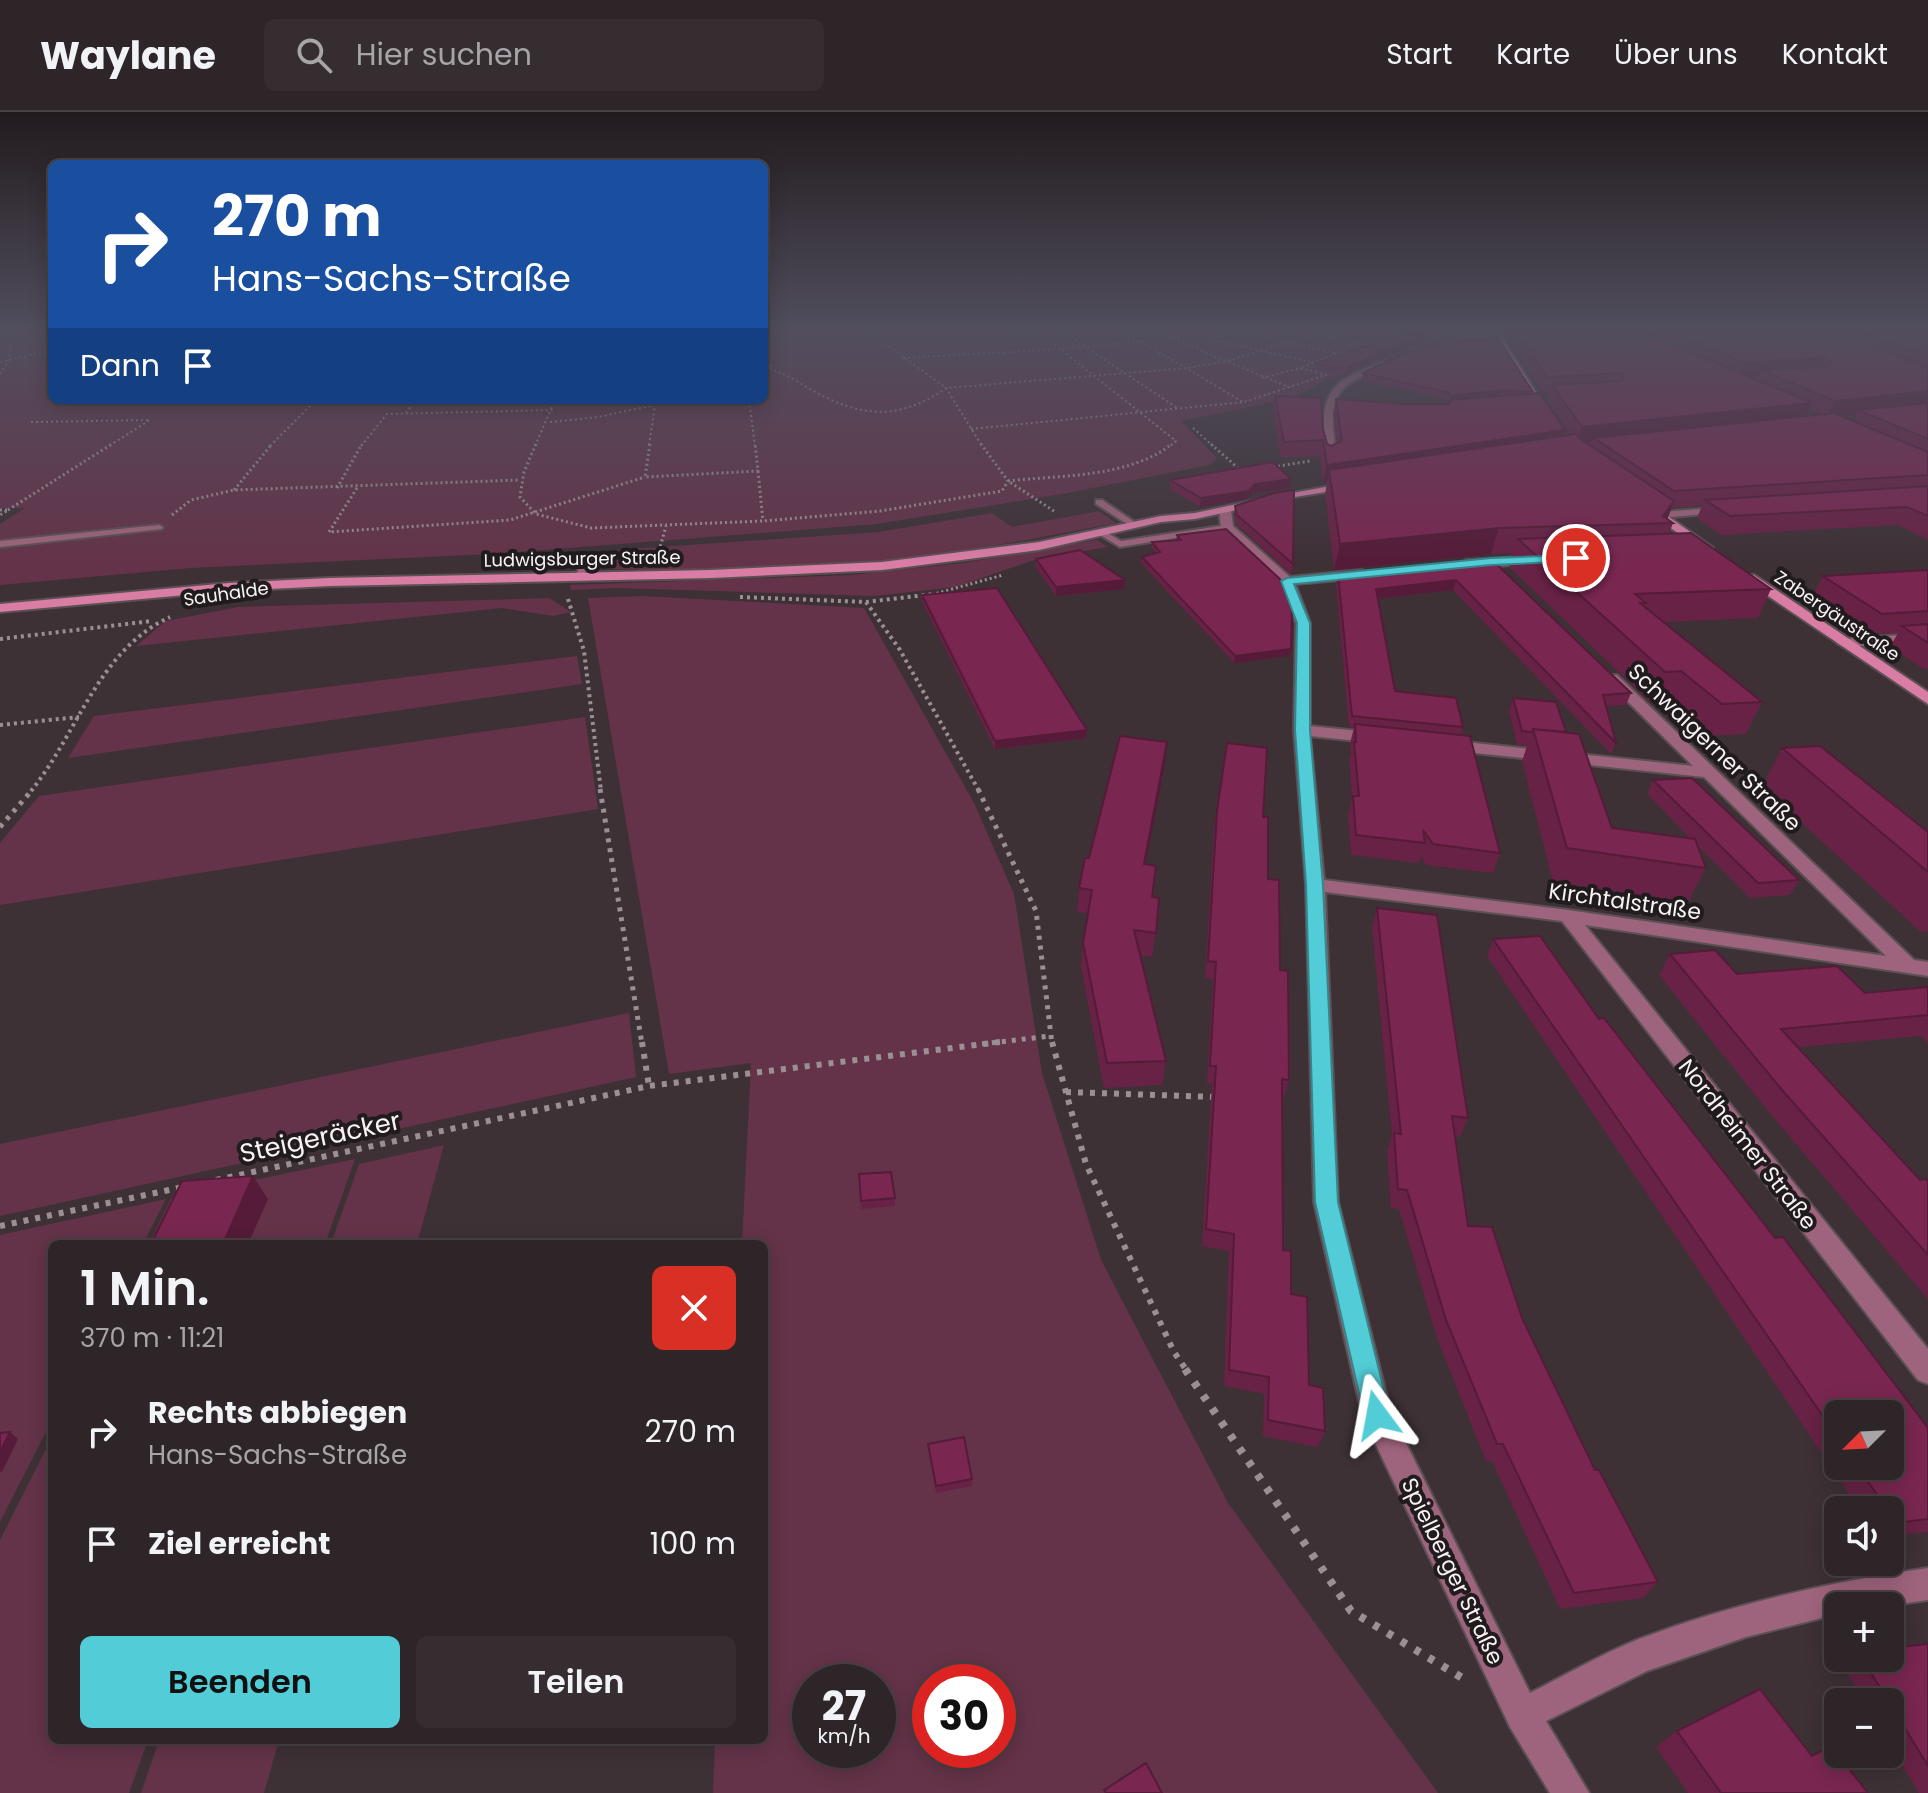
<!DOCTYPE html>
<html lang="de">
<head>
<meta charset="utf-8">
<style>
  :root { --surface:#2e2528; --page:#362d30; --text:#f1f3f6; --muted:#a7a5a8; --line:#494245; --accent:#52ccd6 }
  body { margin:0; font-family:Poppins,sans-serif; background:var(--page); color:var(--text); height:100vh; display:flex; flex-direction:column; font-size:30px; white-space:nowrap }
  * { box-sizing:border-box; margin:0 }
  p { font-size:26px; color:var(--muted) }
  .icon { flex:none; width:44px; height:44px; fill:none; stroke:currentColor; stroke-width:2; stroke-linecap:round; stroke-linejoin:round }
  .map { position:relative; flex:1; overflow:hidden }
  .details { position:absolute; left:48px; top:1128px; width:720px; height:504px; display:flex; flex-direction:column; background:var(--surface); border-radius:12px; box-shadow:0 4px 20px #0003,0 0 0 2px var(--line) }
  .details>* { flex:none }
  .hud { position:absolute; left:48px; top:48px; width:720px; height:244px; border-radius:12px; box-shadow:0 4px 20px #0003,0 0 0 2px var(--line); background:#1a4fa0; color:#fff; overflow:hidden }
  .needle { width:52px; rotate:246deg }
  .buttons { position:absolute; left:1824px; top:1288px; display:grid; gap:16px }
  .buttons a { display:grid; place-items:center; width:80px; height:80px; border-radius:12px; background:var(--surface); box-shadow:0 4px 20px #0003,0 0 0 2px var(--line); font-size:40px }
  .speed { position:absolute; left:792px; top:1552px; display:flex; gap:16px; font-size:40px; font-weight:700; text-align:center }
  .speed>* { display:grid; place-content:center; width:104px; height:104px; border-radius:50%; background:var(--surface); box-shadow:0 4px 20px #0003,0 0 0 2px var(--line); line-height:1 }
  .speed small { font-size:20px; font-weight:400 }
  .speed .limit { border:12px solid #d22; background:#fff; color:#111 }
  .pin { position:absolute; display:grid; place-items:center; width:68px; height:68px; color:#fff; margin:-34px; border:4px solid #fff; border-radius:50%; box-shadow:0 2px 8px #0007 }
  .me { position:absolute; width:88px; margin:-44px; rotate:347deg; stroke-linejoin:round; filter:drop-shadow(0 0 6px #0008) }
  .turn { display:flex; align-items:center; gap:28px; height:168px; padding:0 32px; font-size:36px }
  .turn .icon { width:104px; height:104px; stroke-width:2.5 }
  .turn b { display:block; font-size:56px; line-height:68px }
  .then { display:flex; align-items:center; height:76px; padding:0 32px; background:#0003; gap:16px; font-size:30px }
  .round { display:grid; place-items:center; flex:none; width:84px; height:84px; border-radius:12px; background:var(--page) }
  .headline { display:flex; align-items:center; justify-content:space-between; height:136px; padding:0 32px }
  h1 { font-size:48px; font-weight:600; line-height:60px }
  .button { display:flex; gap:16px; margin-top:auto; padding:16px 32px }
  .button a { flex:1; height:92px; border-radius:12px; background:var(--accent); color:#111; font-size:32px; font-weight:600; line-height:92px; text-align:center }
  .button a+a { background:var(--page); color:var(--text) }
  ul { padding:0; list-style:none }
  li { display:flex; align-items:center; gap:24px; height:112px; padding:0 32px }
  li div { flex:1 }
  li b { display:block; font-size:30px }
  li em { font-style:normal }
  header { display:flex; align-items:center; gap:48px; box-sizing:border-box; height:112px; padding:0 40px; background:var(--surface); border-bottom:2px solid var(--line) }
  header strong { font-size:38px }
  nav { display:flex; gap:44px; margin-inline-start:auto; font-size:28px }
  .search { width:560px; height:72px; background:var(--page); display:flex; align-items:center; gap:20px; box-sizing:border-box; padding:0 28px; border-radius:12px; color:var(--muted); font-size:30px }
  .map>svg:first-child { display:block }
  .green { fill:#643349; fill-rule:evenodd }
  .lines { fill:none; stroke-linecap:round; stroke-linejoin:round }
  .service-casing { stroke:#5b5054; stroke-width:4 }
  .minor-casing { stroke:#5b5054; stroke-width:4 }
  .secondary-casing { stroke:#5b5054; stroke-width:4 }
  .path-far5 { stroke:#9a9094; stroke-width:2; stroke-dasharray:2 3; stroke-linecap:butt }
  .path-far4 { stroke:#9a9094; stroke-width:3; stroke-dasharray:2 3; stroke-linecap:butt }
  .path-far3 { stroke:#9a9094; stroke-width:4; stroke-dasharray:3 4; stroke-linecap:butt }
  .path-far2 { stroke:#9a9094; stroke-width:5; stroke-dasharray:4 6; stroke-linecap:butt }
  .path-far1 { stroke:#9a9094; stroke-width:6; stroke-dasharray:5 7; stroke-linecap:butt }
  .path { stroke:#9a9094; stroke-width:8; stroke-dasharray:6 10; stroke-linecap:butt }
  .service { fill:#9f647d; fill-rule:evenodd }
  .minor { fill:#9f647d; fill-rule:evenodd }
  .secondary { fill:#d97da5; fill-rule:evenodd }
  .wall { fill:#682245; fill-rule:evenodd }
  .shaded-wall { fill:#551b38 }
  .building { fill:#792750; stroke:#551b38; stroke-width:2 }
  .route { fill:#52ccd6; stroke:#35858b; stroke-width:2 }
  .labels { text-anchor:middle; stroke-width:8; stroke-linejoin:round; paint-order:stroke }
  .far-street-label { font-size:18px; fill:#f9f1f4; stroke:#201b1d }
  .street-label { font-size:22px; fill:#f9f1f4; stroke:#201b1d }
  .near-street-label { font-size:26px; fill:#f9f1f4; stroke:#201b1d }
</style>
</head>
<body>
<header>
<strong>Waylane</strong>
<div class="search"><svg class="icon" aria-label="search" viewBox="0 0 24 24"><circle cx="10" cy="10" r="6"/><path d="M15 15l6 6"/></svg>Hier suchen</div>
<nav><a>Start</a><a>Karte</a><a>Über uns</a><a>Kontakt</a></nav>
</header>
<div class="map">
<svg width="1928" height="1681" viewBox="0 0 1928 1681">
  <rect width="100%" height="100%" fill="#3d3136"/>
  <path class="green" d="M0,217H52V288H764V217H1467L1398,244L1331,265L1303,281L1283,288L1181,309L1217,346L1210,353L1062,382L877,412L491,442L191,456L0,473V412L25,396H0Z
    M1099,399L1116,411C1038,426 959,442 880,449C790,458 700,457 610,457L607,453L615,438L879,420L992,401L1012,415Z
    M1097,428L1108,435L1037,447L956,475L874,484L616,476L571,478L570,473L852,463L963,451Z
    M642,484L864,496L974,691L1014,782L1042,961L1101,1148L1228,1391L1438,1681H713L715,1628H764V1132H742L751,951L669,962L588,486ZM810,1570H878V1638H810ZM930,1570H998V1638H930Z
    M549,486L571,500L553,504L502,496L136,534L166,509L238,495Z
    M577,544L582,572L68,646L94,604Z
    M585,605L598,697L0,793V731L39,684Z
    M629,901L636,965L0,1104V1032Z
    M444,1033L417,1132H331L359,1052Z
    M355,1047L325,1132H149L172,1085Z
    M166,1087L143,1132H52V1308L0,1410V1123Z
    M52,1325V1628H148L129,1681H0V1428Z
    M159,1628H279L264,1681H141Z"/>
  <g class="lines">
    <g class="service-casing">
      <path id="service" d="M1096,388H1102L1139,413L1132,415L1096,392Z
        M159,413L163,415L162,417L0,435V429Z
        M1227,413H1230V417L1120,435L1097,421L1104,419L1121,429Z
        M588,441L595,443L582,466H576L575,464Z"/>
    </g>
    <g class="minor-casing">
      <path id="minor" d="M1467,222L1501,224L1468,226L1431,238L1427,236Z
        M1383,250L1390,252C1380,259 1367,262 1356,268C1324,283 1334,316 1336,346L1327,348C1325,339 1325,328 1324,317C1322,271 1345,265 1383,250Z
        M1225,395L1231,398L1233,414L1290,465L1362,458L1368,462L1362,466L1295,472L1310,511V614L1378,621L1386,626L1378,631L1310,624L1324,768L1568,798L1886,844L1704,665L1446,638L1438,633L1446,628L1693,654L1607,569V563H1617L1914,848L1928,850V864L1585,813L1928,1237V1272L1918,1268L1562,809L1325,780L1338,1090L1391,1301L1530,1581C1566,1563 1601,1542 1639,1527C1733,1492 1829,1470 1928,1456V1488L1887,1494H1838V1502L1746,1525L1647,1559L1546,1609L1589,1681H1550L1510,1615L1362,1303L1314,1090L1306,773L1294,618L1296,511L1281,471L1221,415L1219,398Z
        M1727,395L1733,398L1731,400L1659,406L1653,403L1659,400Z
        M1538,444L1544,448L1542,451L1466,456L1460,452L1466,448Z
        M1928,521V529L1844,535L1837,531L1844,527Z"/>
    </g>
    <g class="secondary-casing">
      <path id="secondary" d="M1489,217H1497L1552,306H1546Z
        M1353,370L1357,371V375L1270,389L1264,386Z
        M1260,387L1264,388V392L1195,407L1161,410L1039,438L882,458L711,466L330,474L229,479L0,500V492L229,471L330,466L711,458L882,450L1039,430L1161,404L1195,401Z
        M1647,395H1655L1713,436L1703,439L1647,399Z
        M1746,463H1754L1928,580V592L1746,469Z"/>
    </g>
    <path class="path-far5" d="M865,217L946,276L982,334
      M1035,217L1176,329L1170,334
      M1058,217L1179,297
      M1120,217L1243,290
      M1150,217L1291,276
      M1225,217L1335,241
      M1307,217L1326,218
      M1305,225L1333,224L1327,219L1332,217
      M1329,225L1371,234
      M1211,227L1310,250
      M1195,232L1244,217
      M1371,232L1415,217
      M764,239L772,257
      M903,246L1061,237L1182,225
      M0,250L52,238
      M764,256C782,259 794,268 810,277C859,305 898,310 946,276L1188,256L1227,249L1305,225L1289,217
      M0,262L8,249L15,217
      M1262,266L1300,256
      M749,288L755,334
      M655,293L665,288
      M406,301L416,288
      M31,310L150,308L109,334
      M550,310L598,305L655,293L649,334
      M1193,316L1213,334
      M971,317L1244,290L1326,263L1300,256L1336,242L1351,240
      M270,334L316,288
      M361,334L387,302L553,298
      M535,334L555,288"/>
    <path class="path-far4" d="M536,332L524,360L520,385L536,402L591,416L763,409L880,399L1002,379L1008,369L981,332
      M650,332L645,365L758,359L755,332
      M1211,332L1239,357
      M1273,355L1310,349
      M758,359L763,409
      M337,376L362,332
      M357,376L329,420L510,408L645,365
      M234,378L272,332
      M0,398H8L0,403
      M8,398L112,332
      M1054,399L1008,369C1060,363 1129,366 1172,332
      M172,403L191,388L234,378L520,368
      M654,439H659L666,414
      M927,484L1003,463"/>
    <path class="path-far3" d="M740,485L866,490L934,482
      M568,487L584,539L601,679
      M866,490L900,538L979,679
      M0,527L152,509
      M0,613L79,605
      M31,679C78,621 98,538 170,505"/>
    <path class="path-far2" d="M600,677L642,932
      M978,677L1036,799L1052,932
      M0,715L33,677
      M982,932L1050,924"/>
    <path class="path-far1" d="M642,930L649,974
      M1052,930L1086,1052L1174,1240L1187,1259
      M1066,980L1216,985
      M216,1068L649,974L1000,930
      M0,1114L183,1075"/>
    <path class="path" d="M1185,1257L1351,1499L1469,1570"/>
    <use href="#service" class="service"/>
    <use href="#minor" class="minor"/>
    <use href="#secondary" class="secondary"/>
  </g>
  <path class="wall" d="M1500,217H1928V428L1898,413L1722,423L1697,406L1702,394L1672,396L1667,407L1673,411L1669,422L1771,477L1758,506L1664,510L1762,590L1746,622L1707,624L1668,590L1651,591L1509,455L1513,441L1491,442L1334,458L1325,382L1327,370H1323L1320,344L1281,346L1273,299L1275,284L1323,317L1327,332L1331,334L1337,332L1333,302L1336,287L1403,292H1449H1448V288L1361,268L1363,261L1490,227L1491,222L1563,323L1570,322L1548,288L1550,280H1542ZM1810,297L1822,302L1807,304ZM1851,302H1856L1853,309L1840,303Z
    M1426,230L1376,248L1344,264L1315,257L1316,251Z
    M1170,368L1289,376L1254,381L1247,387L1200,395L1170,377Z
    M1235,394L1293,452L1291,462L1236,412L1234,404Z
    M1177,423L1291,537L1290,544L1234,551L1141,451L1142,445L1156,441L1152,436V430L1176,428Z
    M1490,446L1631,581L1626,593L1606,594L1616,631L1611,642L1453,478L1378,487L1395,579L1463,615L1461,623L1500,741L1493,761L1426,753L1421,744L1419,751L1351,743L1348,704L1352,685L1349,649L1351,641L1350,631L1354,616L1349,615L1336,471L1338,461Z
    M1036,447L1124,477L1056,484L1036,456Z
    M1928,458V557H1924L1890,535L1898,521L1871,522L1813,483L1823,464Z
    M922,483L1086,626L995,637L922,490Z
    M1513,586L1566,620L1612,716L1691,727L1647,682L1653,668L1799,768L1790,783L1750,786L1697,733L1706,756L1688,790L1553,770L1522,649L1527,634L1517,633L1509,599Z
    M1227,631L1263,705L1268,767L1280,858L1289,968L1284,985H1282L1283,1138L1309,1273L1325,1319L1318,1335L1263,1324L1264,1282L1224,1274L1229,1139L1202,1134L1212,971L1207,972L1213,867L1205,866L1214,716Z
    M1782,636L1928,720V819L1921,820L1762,675Z
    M1165,652L1145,753L1152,785L1156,821L1152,845L1140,843L1166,949L1162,973L1104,976L1081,855L1083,831L1088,801L1077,800L1079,776L1089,746Z
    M1377,796L1468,1006L1460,1025L1455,1024L1468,1114L1522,1206L1595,1358L1658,1470L1643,1486L1560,1497L1492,1349H1486L1437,1226L1399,1097L1391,1096L1387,1040L1392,1024L1372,815Z
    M1493,827L1599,907L1928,1316V1420L1890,1424V1398H1860L1487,844ZM1838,1302L1890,1354H1838Z
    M1670,842L1737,862L1865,881L1928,875V931L1921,924L1798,935L1920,1068L1928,1070V1187L1768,999L1659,863Z
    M859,1062L895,1086V1094L861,1097Z
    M928,1332L972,1367V1374L936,1381Z
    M1928,1532V1681H1919L1890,1633V1590H1865L1842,1552L1850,1546H1890Z
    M1677,1619L1812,1644L1868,1681H1688L1656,1635Z"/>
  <path class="shaded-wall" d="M1428,224L1426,230L1376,248L1344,264L1345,257L1378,241Z
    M1826,245L1820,260L1761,258L1759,264L1738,266L1744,251Z
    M1501,278L1499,285L1448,292L1450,284Z
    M1928,279V294L1858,298L1856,302L1828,305L1835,289Z
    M1812,291L1805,307L1594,326L1592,330L1576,332L1582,315Z
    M1565,318L1560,334L1329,358L1327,370H1323L1327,353Z
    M1291,367L1289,376L1254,381L1247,387L1200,395L1201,386L1255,372Z
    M1674,389L1666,411L1663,404Z
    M1499,416L1491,442L1334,458L1340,432Z
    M1125,468L1124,477L1056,484V475Z
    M1456,468L1453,478L1374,487L1376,477Z
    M1291,537L1290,544L1234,551L1235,544Z
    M1087,618L1086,626L995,637V629Z
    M1167,630L1165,652L1141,776L1144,752Z
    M253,1064L268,1087L248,1132H223Z
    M10,1320L18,1327L2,1360L0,1359V1340Z"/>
  <path class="building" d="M1513,217H1635L1812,291L1582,315L1552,273L1621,269L1624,266L1622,261L1547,265Z
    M1661,217H1833L1928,256V279L1835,289L1761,258L1829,254L1831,250L1826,245L1744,251Z
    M1855,217H1928V245Z
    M1407,220L1428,224L1378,241L1345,257L1316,251Z
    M1491,222H1495L1533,280L1501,278L1450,284V281L1363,261L1400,243L1448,228L1491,227Z
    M1540,281L1565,318L1327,353L1323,328L1284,330L1275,284L1321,286L1323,317L1327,332L1331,334L1342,329L1336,287L1403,292H1449L1450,288Z
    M1928,291V327L1858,298Z
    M1834,301L1928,340V363L1674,379L1594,326Z
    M1576,322L1582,328L1674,389L1663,404L1673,411L1499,416L1340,432L1329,358Z
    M1273,350L1291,367L1255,372L1249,379L1201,386L1170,368Z
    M1928,374V404L1907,395L1730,404L1705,388Z
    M1294,378L1293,452L1237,403L1235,394L1274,381Z
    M1226,417L1280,467L1292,498L1291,537L1235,544L1142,445L1160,440L1152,430L1181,428L1177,423Z
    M1691,421L1771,477L1635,482L1646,491H1640L1762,590L1722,592L1681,559L1665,560L1518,427Z
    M1080,438L1125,468L1056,475L1036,447Z
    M1490,446L1631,581L1603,583L1616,631L1456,468L1376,477L1395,579L1456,586L1463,615L1352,604L1338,461Z
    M1928,458V499L1882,502L1823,464Z
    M997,476L1087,618L995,629L922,483Z
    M1928,512V531L1902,514Z
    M1513,586L1556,590L1566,620L1533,617L1532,620L1522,619Z
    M1355,612L1470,624L1500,741L1433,732L1423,718L1425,731L1356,723L1353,684H1359L1354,630H1356Z
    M1533,617L1579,622L1612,716L1695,727L1706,756L1567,736Z
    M1120,624L1167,630L1144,752L1156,754L1152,785L1159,786L1156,821L1134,818L1166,949L1107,951L1083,831L1092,778L1079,776L1085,746H1089Z
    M1227,631L1267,636L1263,705H1268V767L1279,768L1280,858L1288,859L1289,968L1282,967L1283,1138L1291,1139V1182L1307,1185L1309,1273L1323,1276L1325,1319L1268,1308L1269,1265L1229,1258L1234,1122L1206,1117L1216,954H1210L1216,850L1208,849L1217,699Z
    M1820,634L1928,720V760L1782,636Z
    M1692,666L1799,768L1758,771L1653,668Z
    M1377,796L1437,803L1468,1006L1452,1004L1468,1114L1492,1115L1522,1206L1595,1358H1599L1658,1470L1574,1481L1503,1332H1497L1446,1208L1407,1078L1398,1077L1394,1021L1401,1022Z
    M1540,824L1599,907L1604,906L1775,1126L1783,1125L1928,1316V1407L1896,1411L1890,1401V1398H1888L1857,1354H1890V1302H1838V1326L1493,827Z
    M1715,838L1737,862L1837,854L1865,881L1928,875V903L1781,917L1920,1068L1926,1067L1928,1070V1143L1782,978L1670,842Z
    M891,1060L895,1086L861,1089L859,1062Z
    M253,1064L223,1132H151L182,1069Z
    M10,1320L0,1340V1321Z
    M964,1325L972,1367L936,1374L928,1332Z
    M1928,1532V1654L1862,1546H1890V1536Z
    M1760,1577L1812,1644L1831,1634L1868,1681H1721L1677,1619Z
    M1146,1651L1162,1681H1106L1104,1678Z"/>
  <linearGradient id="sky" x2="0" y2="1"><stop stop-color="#221b1e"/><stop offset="0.48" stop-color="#514e5d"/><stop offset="1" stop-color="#514e5d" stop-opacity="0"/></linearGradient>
  <rect width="1928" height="452" fill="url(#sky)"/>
  <path class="route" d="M1576,443L1580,444V449L1491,453L1294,472L1310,511V618L1323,773L1338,1090L1390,1303L1386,1312L1377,1315L1367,1312L1364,1303L1315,1090L1306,773L1295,618L1297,511L1281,469L1287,466L1491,446Z"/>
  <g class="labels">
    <g class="far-street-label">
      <text transform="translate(582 447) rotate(-1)" y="6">Ludwigsburger Straße</text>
      <text transform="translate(226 482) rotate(-8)" y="6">Sauhalde</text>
      <text transform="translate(1837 504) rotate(34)" y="6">Zabergäustraße</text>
    </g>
    <g class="street-label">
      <text transform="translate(1715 635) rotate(44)" y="8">Schwaigerner Straße</text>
      <text transform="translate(1625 789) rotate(8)" y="8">Kirchtalstraße</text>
      <text transform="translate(1748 1032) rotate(52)" y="8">Nordheimer Straße</text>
      <text transform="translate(1453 1459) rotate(64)" y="8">Spielberger Straße</text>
    </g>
    <g class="near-street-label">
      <text transform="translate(320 1025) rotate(-12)" y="9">Steigeräcker</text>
    </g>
  </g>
</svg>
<div class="buttons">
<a><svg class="needle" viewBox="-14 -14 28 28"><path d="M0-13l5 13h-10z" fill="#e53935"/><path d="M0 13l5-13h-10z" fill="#a7a5a8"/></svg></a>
<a><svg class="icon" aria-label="sound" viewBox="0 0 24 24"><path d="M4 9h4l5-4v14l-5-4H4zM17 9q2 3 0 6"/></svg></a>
<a>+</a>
<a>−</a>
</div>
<div class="speed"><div>27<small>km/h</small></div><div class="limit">30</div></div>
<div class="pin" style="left:1576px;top:446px;background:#d93025"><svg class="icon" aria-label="arrive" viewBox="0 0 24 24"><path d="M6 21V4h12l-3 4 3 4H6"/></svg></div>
<svg class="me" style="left:1377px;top:1303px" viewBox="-20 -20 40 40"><path d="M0-17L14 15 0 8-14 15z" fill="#52ccd6" stroke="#fff" stroke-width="4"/></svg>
<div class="hud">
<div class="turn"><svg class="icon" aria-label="right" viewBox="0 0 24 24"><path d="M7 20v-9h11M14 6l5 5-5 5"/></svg><div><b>270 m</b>Hans-Sachs-Straße</div></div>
<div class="then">Dann<svg class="icon" aria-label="arrive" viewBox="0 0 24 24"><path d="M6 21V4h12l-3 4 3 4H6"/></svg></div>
</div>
<section class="details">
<div class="headline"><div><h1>1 Min.</h1><p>370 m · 11:21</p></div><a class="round" style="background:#d93025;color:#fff"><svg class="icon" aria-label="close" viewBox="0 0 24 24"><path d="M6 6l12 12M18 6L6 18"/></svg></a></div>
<ul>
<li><svg class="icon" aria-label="right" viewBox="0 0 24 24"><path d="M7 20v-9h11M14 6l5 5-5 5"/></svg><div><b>Rechts abbiegen</b><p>Hans-Sachs-Straße</p></div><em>270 m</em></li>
<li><svg class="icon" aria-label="arrive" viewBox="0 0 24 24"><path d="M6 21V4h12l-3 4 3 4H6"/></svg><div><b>Ziel erreicht</b></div><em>100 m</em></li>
</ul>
<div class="button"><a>Beenden</a><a>Teilen</a></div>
</section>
</div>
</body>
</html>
